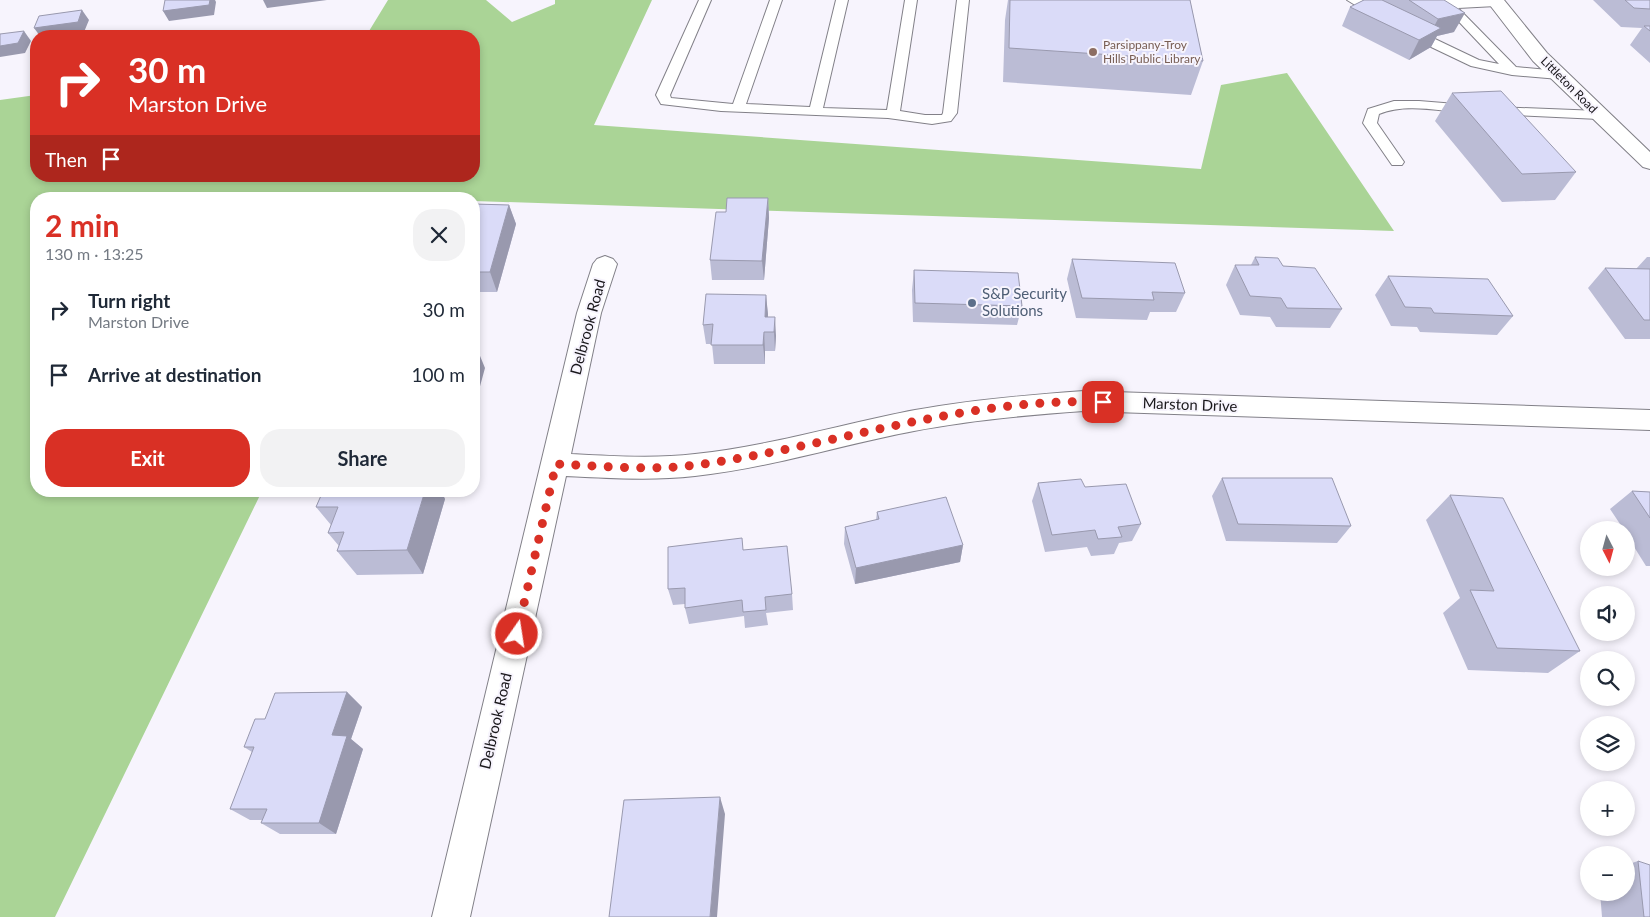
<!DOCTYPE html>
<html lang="en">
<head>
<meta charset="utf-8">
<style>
  :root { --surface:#fff; --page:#f2f2f3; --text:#1f2937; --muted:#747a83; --accent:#d93025 }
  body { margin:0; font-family:Lato,sans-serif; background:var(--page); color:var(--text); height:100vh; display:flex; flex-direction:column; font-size:19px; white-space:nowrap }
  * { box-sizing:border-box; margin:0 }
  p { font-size:16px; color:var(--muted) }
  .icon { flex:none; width:28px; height:28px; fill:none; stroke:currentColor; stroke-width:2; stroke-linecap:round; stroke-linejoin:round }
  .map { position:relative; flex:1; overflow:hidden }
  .details { position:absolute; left:30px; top:192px; width:450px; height:305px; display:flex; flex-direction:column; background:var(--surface); border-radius:20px; box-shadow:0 2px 8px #0003 }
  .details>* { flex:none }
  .top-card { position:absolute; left:30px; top:30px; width:450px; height:152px; border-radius:20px; box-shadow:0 2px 8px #0003; background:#d93025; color:#fff; overflow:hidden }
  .needle { width:32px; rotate:174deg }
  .tools { position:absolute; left:1580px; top:521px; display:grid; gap:10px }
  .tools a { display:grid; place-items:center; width:55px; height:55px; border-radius:50%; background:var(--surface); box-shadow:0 2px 8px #0003; font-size:25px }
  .pin { position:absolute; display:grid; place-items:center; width:42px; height:42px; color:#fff; margin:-21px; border-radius:10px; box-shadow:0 2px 8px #0006 }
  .me { position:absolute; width:55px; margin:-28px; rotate:13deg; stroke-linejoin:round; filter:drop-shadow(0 0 4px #0008) }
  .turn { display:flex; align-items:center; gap:18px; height:105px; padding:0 15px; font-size:22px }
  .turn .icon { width:65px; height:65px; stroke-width:2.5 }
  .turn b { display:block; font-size:35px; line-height:42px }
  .then { display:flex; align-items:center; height:48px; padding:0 15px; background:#0003; gap:10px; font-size:19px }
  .round { display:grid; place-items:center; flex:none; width:52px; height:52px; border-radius:20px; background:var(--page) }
  .headline { display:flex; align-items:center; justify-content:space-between; height:85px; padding:0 15px }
  h1 { font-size:30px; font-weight:700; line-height:38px; color:var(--accent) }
  .action { display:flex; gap:10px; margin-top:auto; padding:10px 15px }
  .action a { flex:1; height:58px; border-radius:20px; background:var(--accent); color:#fff; font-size:20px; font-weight:700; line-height:58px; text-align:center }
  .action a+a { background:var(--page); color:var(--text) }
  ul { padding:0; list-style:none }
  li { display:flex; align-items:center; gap:15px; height:65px; padding:0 15px }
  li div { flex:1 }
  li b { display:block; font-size:19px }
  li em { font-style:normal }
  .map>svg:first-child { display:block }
  .green { fill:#aad496 }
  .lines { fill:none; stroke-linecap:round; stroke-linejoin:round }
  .lane-casing { stroke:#828088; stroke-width:2 }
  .street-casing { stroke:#828088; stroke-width:2 }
  .primary-casing { stroke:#828088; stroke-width:2 }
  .lane { fill:#fff; fill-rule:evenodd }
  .street { fill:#fff; fill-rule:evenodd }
  .primary { fill:#fff; fill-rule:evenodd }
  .wall { fill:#bbbcd5 }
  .shaded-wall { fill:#9999ae }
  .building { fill:#dadbf8; stroke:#9999ae }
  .route { stroke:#d93025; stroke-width:9; stroke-dasharray:0 16.2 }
  .education-dot { fill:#8d6e63; stroke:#f7f4fd; stroke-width:2 }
  .service-dot { fill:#5c6f8a; stroke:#f7f4fd; stroke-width:2 }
  .labels { text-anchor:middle; stroke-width:4; stroke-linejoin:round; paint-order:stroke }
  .far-education-label { font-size:12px; fill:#785e54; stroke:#f7f4fd; text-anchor:start }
  .far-street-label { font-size:12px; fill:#19171b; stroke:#f7f4fd }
  .service-label { font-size:15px; fill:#4e5e75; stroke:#f7f4fd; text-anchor:start }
  .street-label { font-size:15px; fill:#19171b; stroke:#f7f4fd }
</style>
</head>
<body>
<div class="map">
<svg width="1650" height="917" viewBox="0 0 1650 917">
  <rect width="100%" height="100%" fill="#f7f4fd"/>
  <path class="green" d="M388,0H486L512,22L555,4V0H652L594,125L1201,169L1221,85L1287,73L1394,231L474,201V199H36V491H262L55,917H0V100L36,95V176H474V36H366Z"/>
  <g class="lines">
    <g class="lane-casing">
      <path id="lane" d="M699,0H711L670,95L671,98L733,104L770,0H782L746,104L810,107L836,0H848L823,108L887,110L905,0H917L900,111L925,115H942L943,113L957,0H969L957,113L951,121L932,124L888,118L721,111L661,104L656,95Z
        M1347,0H1362L1386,15L1380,19L1376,18Z
        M1437,0H1500L1502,2L1500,4L1496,6L1458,8L1516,67L1559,71L1565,75L1559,79L1512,75L1471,66L1406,35L1404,32L1406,29H1414L1479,60L1499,64L1445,7L1438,3Z
        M1394,101H1419L1468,105L1475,109L1468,113C1439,111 1406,103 1379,114L1377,123L1404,162L1402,165H1392L1363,123L1368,109Z
        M1496,107L1599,111L1606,115L1599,119L1491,114L1489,111L1491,108Z"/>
    </g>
    <g class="street-casing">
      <path id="street" d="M605,256L613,259L617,264L601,313L571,454C612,456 654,459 695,454C770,446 842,424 915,410C971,400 1027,395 1084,391L1650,410V430L1084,411C1027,415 971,420 914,431C841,445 769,468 695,476C652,481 609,478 566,476L470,917H432L577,313L593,264L597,259Z"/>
    </g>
    <g class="primary-casing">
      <path id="primary" d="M1486,0H1504L1547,53L1650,152V169L1643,167L1533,61Z"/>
    </g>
    <use href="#lane" class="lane"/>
    <use href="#street" class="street"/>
    <use href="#primary" class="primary"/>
  </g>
  <path class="wall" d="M1008,0H1190L1203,61L1191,95L1003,82L1005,20Z
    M1364,0H1444L1454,32L1437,36L1431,47L1409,60L1342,26L1350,7Z
    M1593,0H1650V63L1630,45L1642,28L1621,27Z
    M1452,93L1576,172L1555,200L1502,202L1435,121Z
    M768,198L769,218L764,280H712L710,260L726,212Z
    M474,204L509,205L516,224L497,292H474Z
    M1255,257L1283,266L1342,309L1330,328L1276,327L1270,317L1240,315L1226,285L1235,265H1251Z
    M1647,257H1650V339H1625L1588,288L1605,268L1636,269Z
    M1072,259L1185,293L1176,312H1150L1147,320L1076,318L1067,279Z
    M914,270L1022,306L1017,325L913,322L912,290Z
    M1388,276L1513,316L1497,335L1420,332L1417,327L1391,326L1375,295Z
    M766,295L768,317L776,336L775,351H765V364H714L712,344H706L703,325Z
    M1222,478L1351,526L1337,543L1226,541L1212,496Z
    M1038,483L1085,487L1141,524L1132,541L1119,543L1114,554L1091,556L1087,547L1045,552L1032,501Z
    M323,491H441L445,499L423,574L357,575L337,551L339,546L328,533L331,525L316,507Z
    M1632,491L1650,492V566H1646L1626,534V530H1624L1610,509Z
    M1450,495L1580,651L1548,673L1468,670L1443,613L1460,598L1426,520Z
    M877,512L963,545L960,562L855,584L844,544L845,527L876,520Z
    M744,550L792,594L793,610L766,613L768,625L745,628L744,616L689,624L685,608V604L673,605L668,589Z
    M347,692L362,707L351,739L363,749L336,834H280L261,823L262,820H250L230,809L252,752L244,747L265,719Z
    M1638,861L1650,917H1602L1600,892H1626V865Z"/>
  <path class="shaded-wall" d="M210,0H215L216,2L214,15L169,21L163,11Z
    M263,0H327L267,8Z
    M82,10L89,20L84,32L52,36H40L34,28Z
    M1465,13L1454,32L1437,36L1431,47L1409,60L1419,40L1430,34L1438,19Z
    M24,31L31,41L25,53L0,57V46Z
    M768,198L769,218L764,280L762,261Z
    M509,205L516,224L497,292L490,272Z
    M766,295L768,314L767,332L765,317Z
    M775,317L776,336L775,351L774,332Z
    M474,331L480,345L478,351L485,368L476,401L474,397Z
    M764,332L765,351V364L763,345Z
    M425,491H441L445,499L423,574L407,550Z
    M963,545L960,562L855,584L856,568Z
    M347,692L362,707L351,739L363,749L336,834L319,823L332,735Z
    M720,797L725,814L717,917H710Z"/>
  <path class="building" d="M165,0H210L209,5L163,11Z
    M1010,0H1190L1203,61L1009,48Z
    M1364,0H1382L1441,28L1419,40L1350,7Z
    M1409,0H1444L1465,13L1438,19Z
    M1625,0H1650V9L1634,8Z
    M82,10L78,22L34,28L39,16Z
    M1644,26H1650V31Z
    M24,31L18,43L0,46V34Z
    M1501,91L1576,172L1522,174L1452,93Z
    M727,198H768L762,261L710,260L716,212H726Z
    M474,204L509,205L490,272H474Z
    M1255,257L1278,258L1283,266L1315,268L1342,309L1287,308L1281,298L1250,296L1235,265H1259Z
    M1072,259L1175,263L1185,293L1152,292L1154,300L1082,298Z
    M1605,268L1650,269V320H1644Z
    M914,270L1018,273L1022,306L915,303Z
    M1388,276L1488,279L1513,316L1434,313L1431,308L1405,307Z
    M706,294L766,295L765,317H775L774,332H764L763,345H711L713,324L703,325Z
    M474,349H477L474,359Z
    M1222,478H1332L1351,526L1238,524Z
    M1081,479L1085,487L1126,484L1141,524L1118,527L1122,537L1098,539L1095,530L1052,535L1038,483Z
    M323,491H425L407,550L337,551L344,532L328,533L338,507H316Z
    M1632,491L1650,492V518Z
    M1450,495L1503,498L1580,651L1497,648L1470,590L1494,591Z
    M946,497L963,545L856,568L845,527L879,519L877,512Z
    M742,538L743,550L787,546L792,594L765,597L766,610L743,612L742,600L685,608V588L668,589V547Z
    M347,692L332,735L347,736L319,823H261L267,809H230L254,747H244L255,719H265L275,693Z
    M720,797L710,917H609L624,800Z
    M1638,861L1650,865V917H1644Z"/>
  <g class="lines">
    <path class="route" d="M517,634L556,464C602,466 650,471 696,465C832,447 964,397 1103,402"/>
  </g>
  <circle class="education-dot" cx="1093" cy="52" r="5"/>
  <circle class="service-dot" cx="972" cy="303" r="5"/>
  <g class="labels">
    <g class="far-education-label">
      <text x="1103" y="49">Parsippany-Troy<tspan x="1103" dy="14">Hills Public Library</tspan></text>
    </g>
    <g class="far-street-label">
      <text transform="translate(1569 85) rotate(45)" y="4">Littleton Road</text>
    </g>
    <g class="service-label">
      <text x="982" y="299">S&amp;P Security<tspan x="982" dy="17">Solutions</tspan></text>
    </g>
    <g class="street-label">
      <text transform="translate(588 327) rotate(-75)" y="5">Delbrook Road</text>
      <text transform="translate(1190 405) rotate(2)" y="5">Marston Drive</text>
      <text transform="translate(496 721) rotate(-77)" y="5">Delbrook Road</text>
    </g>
  </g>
</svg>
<div class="tools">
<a><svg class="needle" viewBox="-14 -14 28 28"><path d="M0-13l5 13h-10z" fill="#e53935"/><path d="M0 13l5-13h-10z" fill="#747a83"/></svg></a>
<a><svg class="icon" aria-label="sound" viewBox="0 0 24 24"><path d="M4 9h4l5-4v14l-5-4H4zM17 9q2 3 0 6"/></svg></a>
<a><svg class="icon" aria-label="search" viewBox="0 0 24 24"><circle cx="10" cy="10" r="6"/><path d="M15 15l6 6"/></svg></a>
<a><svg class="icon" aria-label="layers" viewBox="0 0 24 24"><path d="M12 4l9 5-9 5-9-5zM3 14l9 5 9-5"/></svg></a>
<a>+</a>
<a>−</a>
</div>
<div class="pin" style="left:1103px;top:402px;background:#d93025"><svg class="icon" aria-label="arrive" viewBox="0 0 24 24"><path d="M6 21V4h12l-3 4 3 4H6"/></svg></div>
<svg class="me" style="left:517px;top:634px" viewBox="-20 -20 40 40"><circle r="17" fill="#d93025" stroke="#fff" stroke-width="3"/><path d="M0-11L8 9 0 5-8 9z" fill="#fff"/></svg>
<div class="top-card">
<div class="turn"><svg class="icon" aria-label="right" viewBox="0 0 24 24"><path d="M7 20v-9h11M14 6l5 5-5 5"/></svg><div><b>30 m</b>Marston Drive</div></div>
<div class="then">Then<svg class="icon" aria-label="arrive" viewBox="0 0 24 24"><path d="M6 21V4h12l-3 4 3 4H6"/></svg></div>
</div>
<section class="details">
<div class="headline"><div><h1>2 min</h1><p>130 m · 13:25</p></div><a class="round"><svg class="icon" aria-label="close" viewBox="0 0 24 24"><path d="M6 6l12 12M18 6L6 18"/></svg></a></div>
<ul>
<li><svg class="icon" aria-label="right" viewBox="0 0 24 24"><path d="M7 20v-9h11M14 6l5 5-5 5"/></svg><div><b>Turn right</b><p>Marston Drive</p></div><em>30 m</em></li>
<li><svg class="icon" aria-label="arrive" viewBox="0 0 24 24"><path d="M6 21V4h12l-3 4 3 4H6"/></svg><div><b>Arrive at destination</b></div><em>100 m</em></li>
</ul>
<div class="action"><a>Exit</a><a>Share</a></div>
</section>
</div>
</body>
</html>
